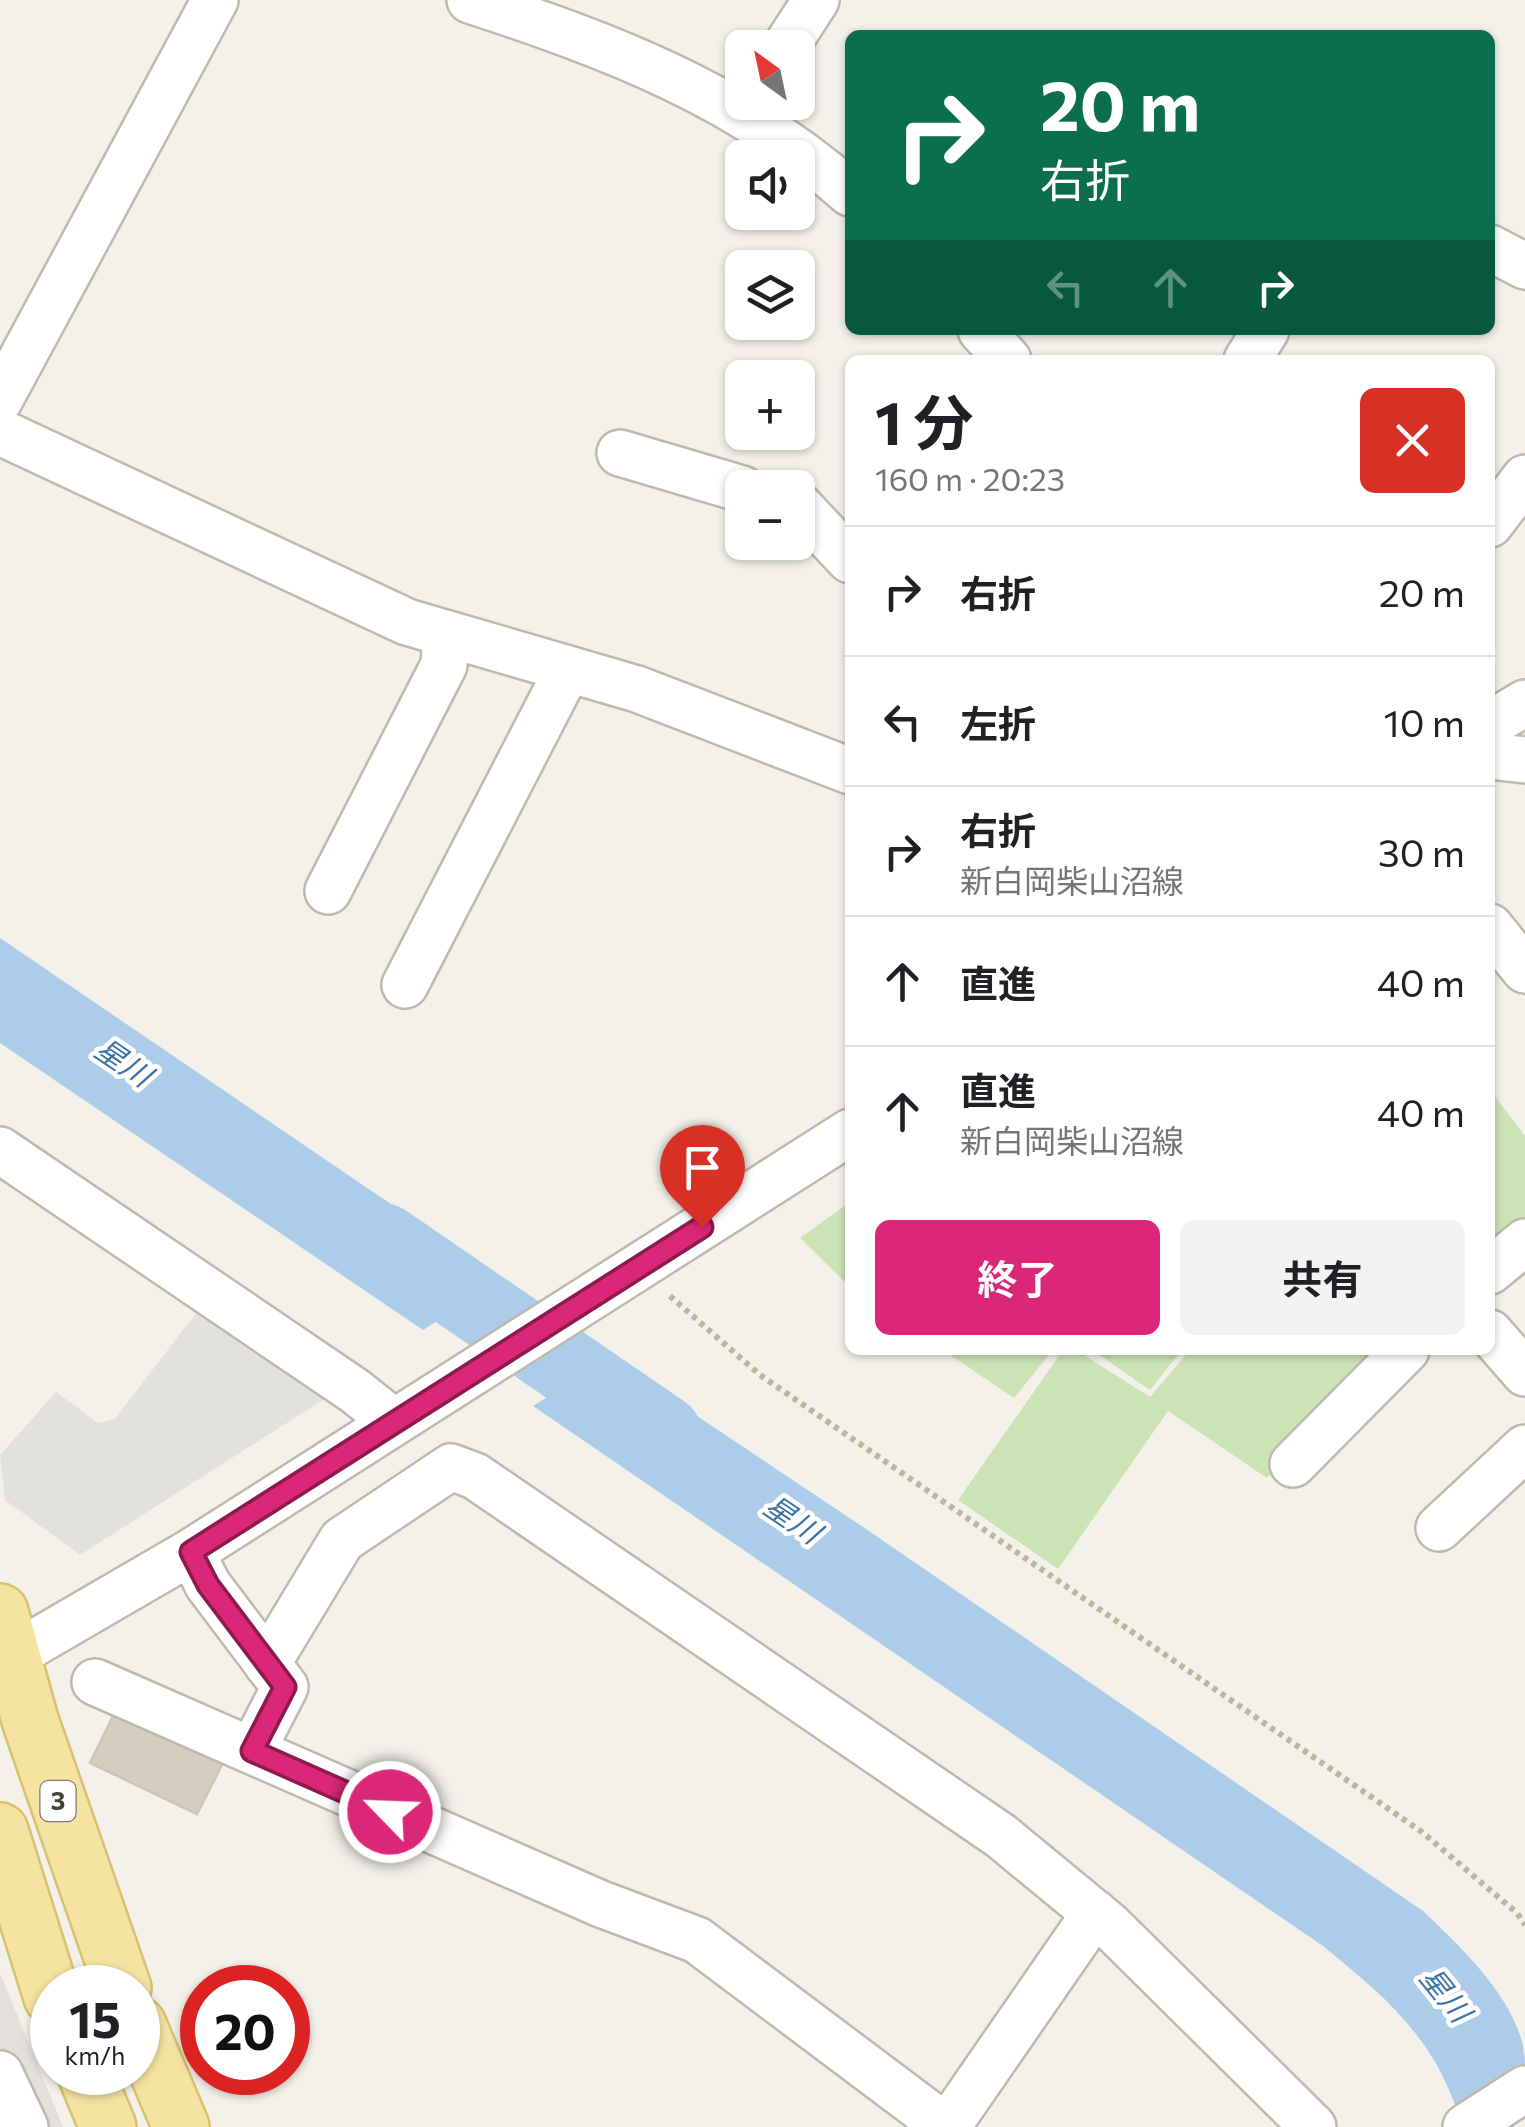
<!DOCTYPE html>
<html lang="ja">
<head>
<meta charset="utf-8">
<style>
  :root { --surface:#fff; --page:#f2f2f2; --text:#202124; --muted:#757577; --line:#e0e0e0; --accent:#db2777 }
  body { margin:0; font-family:Commissioner,"Noto Sans JP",sans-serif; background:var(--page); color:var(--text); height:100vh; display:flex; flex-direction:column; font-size:38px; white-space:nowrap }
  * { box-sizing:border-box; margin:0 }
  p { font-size:32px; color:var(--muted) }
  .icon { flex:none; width:55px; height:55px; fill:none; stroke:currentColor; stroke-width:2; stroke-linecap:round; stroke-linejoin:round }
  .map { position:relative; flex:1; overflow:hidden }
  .panel { position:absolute; left:845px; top:355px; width:650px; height:1000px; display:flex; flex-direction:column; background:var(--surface); border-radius:15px; box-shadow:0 2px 8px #0004 }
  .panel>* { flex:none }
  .guide { position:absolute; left:845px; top:30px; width:650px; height:305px; border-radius:15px; box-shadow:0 2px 8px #0004; background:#0b6e4f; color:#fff; overflow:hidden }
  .needle { width:65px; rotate:327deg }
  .buttons { position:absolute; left:725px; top:30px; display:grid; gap:20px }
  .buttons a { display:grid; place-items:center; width:90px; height:90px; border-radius:15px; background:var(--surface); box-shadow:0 2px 8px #0004; font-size:50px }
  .speed { position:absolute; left:30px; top:1965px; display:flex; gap:20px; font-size:50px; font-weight:700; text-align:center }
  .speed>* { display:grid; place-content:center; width:130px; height:130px; border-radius:50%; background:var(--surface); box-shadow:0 2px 8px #0004; line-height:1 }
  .speed small { font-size:25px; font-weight:400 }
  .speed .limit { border:15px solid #d22; background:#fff; color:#111 }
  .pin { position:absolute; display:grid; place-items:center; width:85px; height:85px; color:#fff; margin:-102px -42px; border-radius:50% 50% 50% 0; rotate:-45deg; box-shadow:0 0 10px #0007 }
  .pin .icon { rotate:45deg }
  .me { position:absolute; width:110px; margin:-55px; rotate:294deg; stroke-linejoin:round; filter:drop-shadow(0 0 8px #0008) }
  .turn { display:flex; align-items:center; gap:35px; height:210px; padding:0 30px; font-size:45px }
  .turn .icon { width:130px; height:130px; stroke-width:2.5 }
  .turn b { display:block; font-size:70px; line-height:85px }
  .lanes { display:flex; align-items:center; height:95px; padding:0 30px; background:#0003; justify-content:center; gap:50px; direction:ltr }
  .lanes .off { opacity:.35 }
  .round { display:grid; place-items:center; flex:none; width:105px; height:105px; border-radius:15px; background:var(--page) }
  .head { display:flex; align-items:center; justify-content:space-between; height:170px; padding:0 30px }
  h1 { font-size:60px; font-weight:700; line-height:75px }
  .action { display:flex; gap:20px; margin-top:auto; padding:20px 30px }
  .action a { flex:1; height:115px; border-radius:15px; background:var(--accent); color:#fff; font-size:40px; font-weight:700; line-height:115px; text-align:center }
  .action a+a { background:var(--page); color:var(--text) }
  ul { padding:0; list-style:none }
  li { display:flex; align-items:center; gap:30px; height:130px; padding:0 30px; border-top:2px solid var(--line) }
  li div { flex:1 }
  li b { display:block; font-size:38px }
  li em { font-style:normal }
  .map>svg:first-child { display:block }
  .industrial { fill:#e3e0db }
  .green { fill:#cce3b6 }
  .parking { fill:#e2e1de }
  .water { fill:#acccea }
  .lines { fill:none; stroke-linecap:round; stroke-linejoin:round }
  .river { stroke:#acccea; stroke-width:75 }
  .building { fill:#d4cdc0; stroke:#cec5b4; stroke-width:2.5 }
  .minor-casing { stroke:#beb9ad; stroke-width:50 }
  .major-casing { stroke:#d9c172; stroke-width:60 }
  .path { stroke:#beb59f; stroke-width:6; stroke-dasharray:5 5; stroke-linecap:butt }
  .minor { stroke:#fff; stroke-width:45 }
  .major { stroke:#f5e3a1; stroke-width:55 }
  .route-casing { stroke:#8e194d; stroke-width:25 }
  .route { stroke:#db2777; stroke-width:18 }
  .labels { text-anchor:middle; stroke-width:9; stroke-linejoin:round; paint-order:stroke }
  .shield { fill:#fff; stroke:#7e7b74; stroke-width:2.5 }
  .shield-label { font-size:25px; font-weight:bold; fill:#464238 }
  .water-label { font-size:30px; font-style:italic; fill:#3b73a8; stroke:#fff }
</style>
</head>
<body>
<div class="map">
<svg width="1525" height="2127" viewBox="0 0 1525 2127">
  <rect width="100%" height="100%" fill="#f3f1ea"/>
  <path class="industrial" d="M0,1973L63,2127H0Z"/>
  <path class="green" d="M1490,1090L1525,1136V1227L1490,1257Z
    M850,1202V1287L800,1238Z
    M943,1350H1053L1014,1398Z
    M1063,1350H1076L1150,1397L1190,1350H1393L1267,1478L1168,1411L1058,1569L958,1500Z
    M1092,1350H1182L1150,1390Z"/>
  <path class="parking" d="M199,1309L329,1396L80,1555L5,1500L0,1455L56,1392L98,1423L115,1419Z"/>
  <path class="water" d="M0,938L501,1279L423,1330L0,1043Z
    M610,1358L866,1529L1423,1911C1462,1948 1525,2007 1525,2064L1455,2105C1429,2032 1380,1993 1323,1946L533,1406Z"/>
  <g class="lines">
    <path class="river" d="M384,1241L664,1433"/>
  </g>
  <path class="building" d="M120,1702L227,1755L197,1814L90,1763Z"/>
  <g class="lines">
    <g class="minor-casing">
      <path id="minor" d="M470,0C610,46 738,94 850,193
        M785,48L816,0
        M1490,248L1525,266
        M981,330L1008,360
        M1247,360L1266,330
        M0,399L215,0
        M0,432L407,622L637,689L850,771
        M620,453L742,489
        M798,505L850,560
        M1490,524L1525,478
        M1490,724L1525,703
        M1490,756L1525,760
        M328,891L444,665L446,634
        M1490,927L1525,970
        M405,985L568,669
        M0,1150L355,1391L394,1422
        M1490,1271L1525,1242
        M1490,1333L1525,1373
        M1293,1464L1406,1350
        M1439,1528L1525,1448
        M191,1552L208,1585L285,1687L252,1751
        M0,1663L191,1552L850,1132
        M267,1664L342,1540L451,1467L475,1476L1001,1836L1109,1925L1313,2127
        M95,1682L601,1904L697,1940L946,2127
        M0,2074L25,2127
        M947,2127L1095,1913
        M1466,2127L1525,2089"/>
    </g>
    <g class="major-casing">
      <path id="major" d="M0,1612L30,1720L123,1988
        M0,1831L52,1997
        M138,2025L181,2127
        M85,2072L108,2127"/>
    </g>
    <path class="path" d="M670,1296L760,1375L1422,1832L1517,1913L1525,1925"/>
    <use href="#minor" class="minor"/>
    <use href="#major" class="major"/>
  </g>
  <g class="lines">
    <g class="route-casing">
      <path id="route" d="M390,1812L252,1751L285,1687L208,1585L191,1552L702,1227"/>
    </g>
    <use href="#route" class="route"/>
  </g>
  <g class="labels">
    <rect class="shield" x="40.5" y="1781" width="35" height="40" rx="8"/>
    <g class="shield-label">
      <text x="58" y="1810">3</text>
    </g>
    <g class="water-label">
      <text transform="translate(123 1063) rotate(34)" y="10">星川</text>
      <text transform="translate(792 1520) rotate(34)" y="10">星川</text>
      <text transform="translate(1445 1995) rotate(51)" y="10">星川</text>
    </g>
  </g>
</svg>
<div class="buttons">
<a><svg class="needle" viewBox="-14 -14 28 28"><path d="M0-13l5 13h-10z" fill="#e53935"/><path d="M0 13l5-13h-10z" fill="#757577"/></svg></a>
<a><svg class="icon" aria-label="sound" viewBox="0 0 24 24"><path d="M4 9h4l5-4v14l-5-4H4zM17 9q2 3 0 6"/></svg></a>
<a><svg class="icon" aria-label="layers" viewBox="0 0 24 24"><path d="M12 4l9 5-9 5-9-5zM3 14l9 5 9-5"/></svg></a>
<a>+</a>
<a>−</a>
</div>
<div class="speed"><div>15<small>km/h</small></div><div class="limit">20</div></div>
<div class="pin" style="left:702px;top:1227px;background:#d93025"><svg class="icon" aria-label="arrive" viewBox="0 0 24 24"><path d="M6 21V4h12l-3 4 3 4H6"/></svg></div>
<svg class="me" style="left:390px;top:1812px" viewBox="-20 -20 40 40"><circle r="17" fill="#db2777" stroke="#fff" stroke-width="3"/><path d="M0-11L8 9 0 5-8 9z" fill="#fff"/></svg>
<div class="guide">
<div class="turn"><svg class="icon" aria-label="right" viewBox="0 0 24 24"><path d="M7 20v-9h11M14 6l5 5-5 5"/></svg><div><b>20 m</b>右折</div></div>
<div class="lanes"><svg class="icon off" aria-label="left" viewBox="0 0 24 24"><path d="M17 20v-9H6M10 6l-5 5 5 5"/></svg><svg class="icon off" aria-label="ahead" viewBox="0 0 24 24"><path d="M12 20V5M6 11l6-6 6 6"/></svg><svg class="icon" aria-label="right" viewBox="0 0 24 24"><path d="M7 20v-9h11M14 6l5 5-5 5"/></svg></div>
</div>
<section class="panel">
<div class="head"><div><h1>1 分</h1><p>160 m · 20:23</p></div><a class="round" style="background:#d93025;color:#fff"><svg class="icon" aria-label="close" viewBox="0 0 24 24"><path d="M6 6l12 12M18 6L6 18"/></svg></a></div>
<ul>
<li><svg class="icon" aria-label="right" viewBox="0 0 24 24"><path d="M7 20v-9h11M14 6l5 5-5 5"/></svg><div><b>右折</b></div><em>20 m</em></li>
<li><svg class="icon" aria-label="left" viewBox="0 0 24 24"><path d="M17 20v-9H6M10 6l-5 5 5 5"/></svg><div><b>左折</b></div><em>10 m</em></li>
<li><svg class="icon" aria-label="right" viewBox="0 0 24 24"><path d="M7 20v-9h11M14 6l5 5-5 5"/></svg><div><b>右折</b><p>新白岡柴山沼線</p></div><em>30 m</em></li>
<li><svg class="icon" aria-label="ahead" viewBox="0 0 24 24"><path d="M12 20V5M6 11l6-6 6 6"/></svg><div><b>直進</b></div><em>40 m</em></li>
<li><svg class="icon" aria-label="ahead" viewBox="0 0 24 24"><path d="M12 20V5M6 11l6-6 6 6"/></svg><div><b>直進</b><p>新白岡柴山沼線</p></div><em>40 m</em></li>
</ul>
<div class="action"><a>終了</a><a>共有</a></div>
</section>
</div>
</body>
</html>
